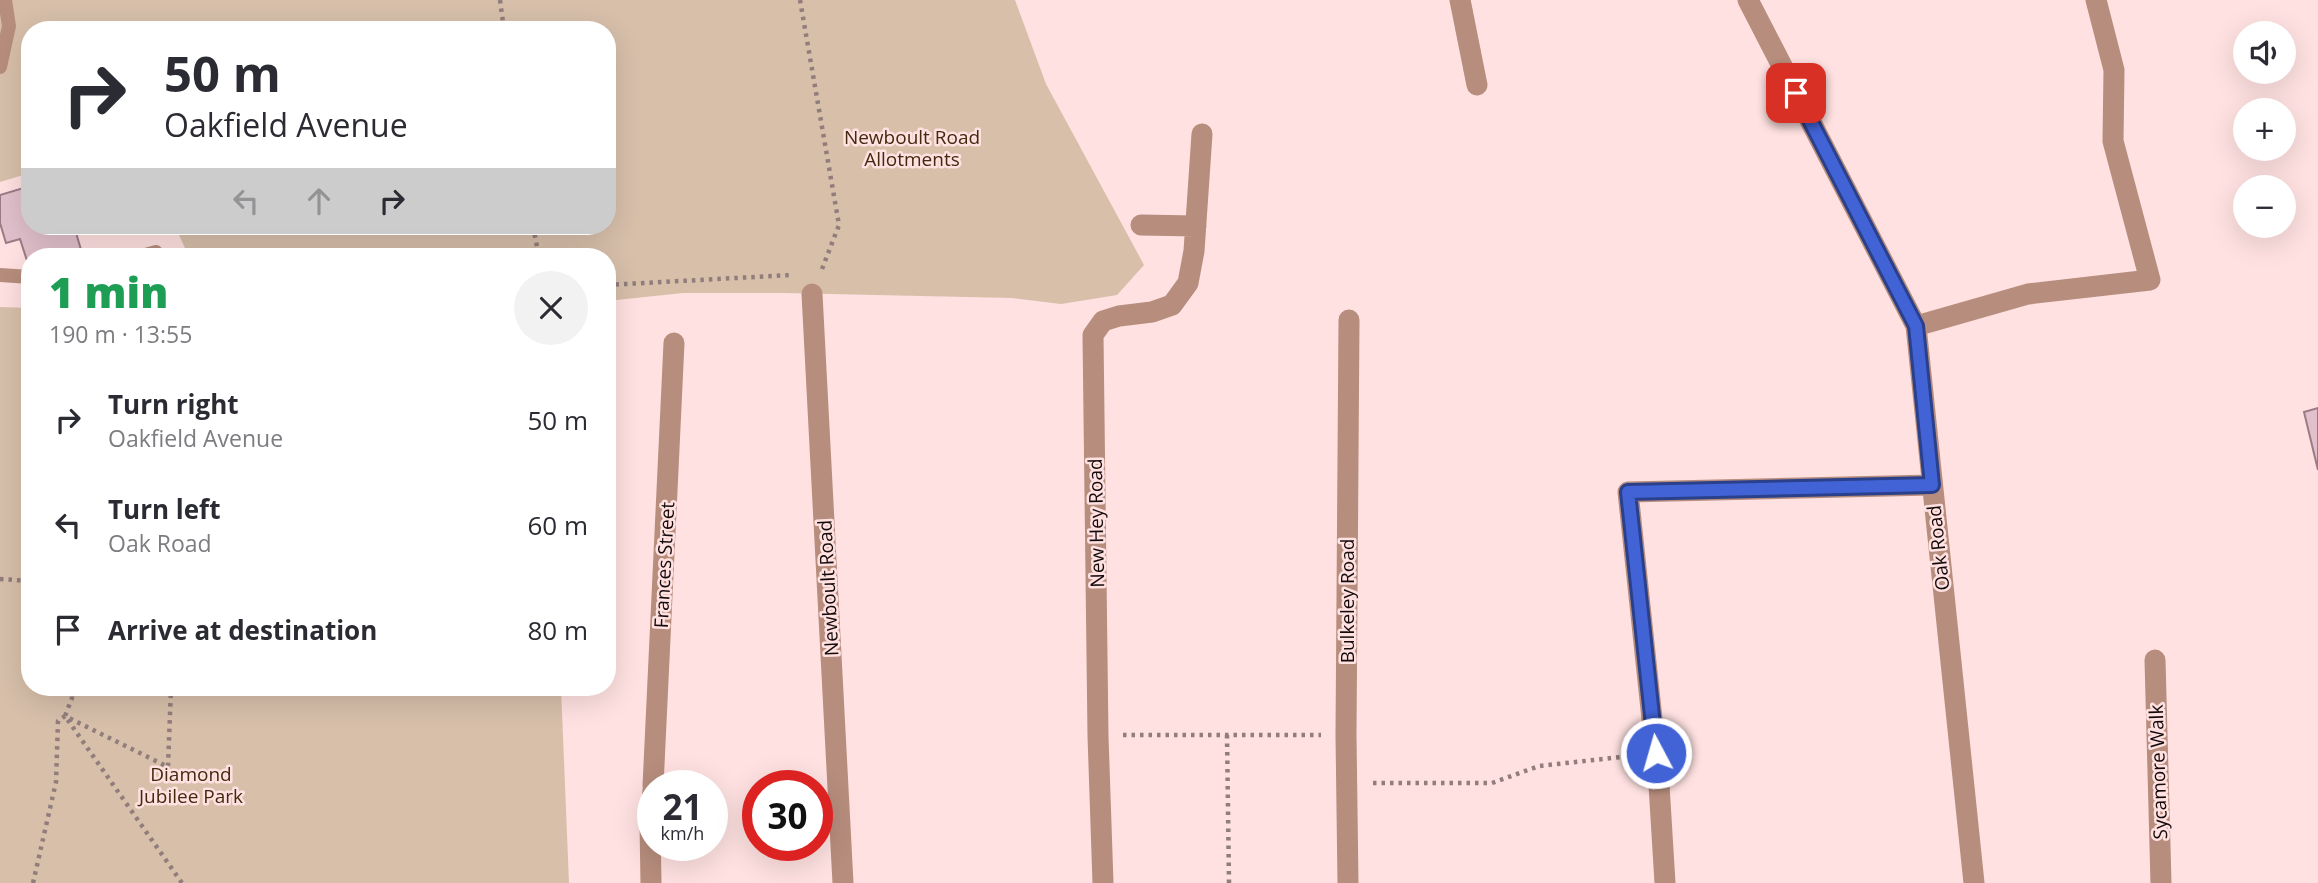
<!DOCTYPE html>
<html lang="en">
<head>
<meta charset="utf-8">
<style>
  :root { --surface:#fff; --page:#f2f2f3; --text:#2b2b33; --muted:#7c7c81 }
  body { margin:0; font-family:"Open Sans",sans-serif; background:var(--page); color:var(--text); height:100vh; display:flex; flex-direction:column; font-size:26px; white-space:nowrap }
  * { box-sizing:border-box; margin:0 }
  p { font-size:23px; color:var(--muted) }
  .icon { flex:none; width:38px; height:38px; fill:none; stroke:currentColor; stroke-width:2; stroke-linecap:round; stroke-linejoin:round }
  .map { position:relative; flex:1; overflow:hidden }
  .sheet { position:absolute; left:21px; top:248px; width:595px; height:448px; display:flex; flex-direction:column; background:var(--surface); border-radius:28px; box-shadow:0 7px 28px #0002 }
  .sheet>* { flex:none }
  .guide { position:absolute; left:21px; top:21px; width:595px; height:214px; border-radius:28px; box-shadow:0 7px 28px #0002; background:#fff; color:var(--text); overflow:hidden }
  .tools { position:absolute; left:2233px; top:21px; display:grid; gap:14px }
  .tools a { display:grid; place-items:center; width:63px; height:63px; border-radius:50%; background:var(--surface); box-shadow:0 7px 28px #0002; font-size:35px }
  .speed { position:absolute; left:637px; top:770px; display:flex; gap:14px; font-size:35px; font-weight:700; text-align:center }
  .speed>* { display:grid; place-content:center; width:91px; height:91px; border-radius:50%; background:var(--surface); box-shadow:0 7px 28px #0002; line-height:1 }
  .speed small { font-size:18px; font-weight:400 }
  .speed .limit { border:10px solid #d22; background:#fff; color:#111 }
  .pin { position:absolute; display:grid; place-items:center; width:60px; height:60px; color:#fff; margin:-30px; border-radius:14px; box-shadow:0 4px 10px #0006 }
  .me { position:absolute; width:77px; margin:-38px; rotate:354deg; stroke-linejoin:round; filter:drop-shadow(0 0 5px #0008) }
  .turn { display:flex; align-items:center; gap:24px; height:147px; padding:0 28px; font-size:32px }
  .turn .icon { width:91px; height:91px; stroke-width:2.5 }
  .turn b { display:block; font-size:49px; line-height:60px }
  .lanes { display:flex; align-items:center; height:66px; padding:0 28px; background:#0003; justify-content:center; gap:35px; direction:ltr }
  .lanes .off { opacity:.35 }
  .round { display:grid; place-items:center; flex:none; width:74px; height:74px; border-radius:37px; background:var(--page) }
  .head { display:flex; align-items:center; justify-content:space-between; height:119px; padding:0 28px }
  h1 { font-size:42px; font-weight:800; line-height:52px; color:#1e9e55 }
  ul { padding:0; list-style:none }
  li { display:flex; align-items:center; gap:21px; height:105px; padding:0 28px }
  li div { flex:1 }
  li b { display:block; font-size:26px }
  li em { font-style:normal }
  .map>svg:first-child { display:block }
  .green { fill:#d7bfaa }
  .building { fill:#e1c0cb; stroke:#9a7c86; stroke-width:2 }
  .lines { fill:none; stroke-linecap:round; stroke-linejoin:round }
  .path { stroke:#917d7c; stroke-width:4.5; stroke-dasharray:3.5 5; stroke-linecap:butt }
  .lane { stroke:#b78d7d; stroke-width:14 }
  .street { stroke:#b78d7d; stroke-width:21 }
  .route-casing { stroke:#2a408b; stroke-width:18 }
  .route { stroke:#4163d6; stroke-width:12 }
  .labels { text-anchor:middle; stroke-width:5; stroke-linejoin:round; paint-order:stroke }
  .park-label { font-size:19px; fill:#44290e; stroke:#fee1e0 }
  .street-label { font-size:19px; fill:#150a0a; stroke:#fee1e0 }
</style>
</head>
<body>
<div class="map">
<svg width="2318" height="883" viewBox="0 0 2318 883">
  <rect width="100%" height="100%" fill="#fee1e0"/>
  <path class="green" d="M0,0H1015L1046,84L1144,265L1117,295L1061,304L1012,298L785,293H683L607,301V257H189L175,226H607V30H30V173L0,182Z
    M0,307L30,308V688H561L569,883H0Z"/>
  <path class="building" d="M30,186V226H74L82,253L69,257H30V270L20,239L6,243L0,223V195Z
    M2318,408V470L2304,412Z"/>
  <g class="lines">
    <path class="path" d="M500,0L504,30
      M800,0L839,225L822,269
      M533,226L539,257
      M607,285L791,275
      M0,579L30,581
      M72,688V698L65,716L182,883
      M1123,735H1321
      M1227,735L1229,883
      M1373,783H1492L1539,766L1630,756
      M33,883L56,782L58,721L65,716L168,767L171,688"/>
    <path class="lane" d="M0,67L9,26L5,0
      M138,257L156,252
      M0,275L30,277"/>
    <path class="street" d="M1460,0L1477,85
      M1748,0L1916,326L1974,883
      M1141,225L1196,226
      M812,294L843,883
      M1916,326L2028,294L2150,280L2113,141L2114,70L2096,0
      M2155,660L2161,883
      M653,786L674,343
      M651,883L650,824L653,790
      M1103,883L1098,736L1093,335L1103,321L1119,316L1152,312L1172,305L1188,283L1194,251L1202,134
      M1348,883L1346,735L1349,320
      M1665,883L1659,785L1628,492L1932,485"/>
  </g>
  <g class="lines">
    <g class="route-casing">
      <path id="route" d="M1656,753L1628,492L1932,485L1916,326L1796,93"/>
    </g>
    <use href="#route" class="route"/>
  </g>
  <g class="labels">
    <g class="park-label">
      <text x="912" y="144">Newboult Road<tspan x="912" dy="22">Allotments</tspan></text>
      <text x="191" y="781">Diamond<tspan x="191" dy="22">Jubilee Park</tspan></text>
    </g>
    <g class="street-label">
      <text transform="translate(1096 523) rotate(-91)" y="7">New Hey Road</text>
      <text transform="translate(1938 548) rotate(-96)" y="7">Oak Road</text>
      <text transform="translate(664 565) rotate(-87)" y="7">Frances Street</text>
      <text transform="translate(828 588) rotate(-93)" y="7">Newboult Road</text>
      <text transform="translate(1347 601) rotate(-90)" y="7">Bulkeley Road</text>
      <text transform="translate(2158 772) rotate(-92)" y="7">Sycamore Walk</text>
    </g>
  </g>
</svg>
<div class="tools">
<a><svg class="icon" aria-label="sound" viewBox="0 0 24 24"><path d="M4 9h4l5-4v14l-5-4H4zM17 9q2 3 0 6"/></svg></a>
<a>+</a>
<a>−</a>
</div>
<div class="speed"><div>21<small>km/h</small></div><div class="limit">30</div></div>
<div class="pin" style="left:1796px;top:93px;background:#d93025"><svg class="icon" aria-label="arrive" viewBox="0 0 24 24"><path d="M6 21V4h12l-3 4 3 4H6"/></svg></div>
<svg class="me" style="left:1656px;top:753px" viewBox="-20 -20 40 40"><circle r="17" fill="#4163d6" stroke="#fff" stroke-width="3"/><path d="M0-11L8 9 0 5-8 9z" fill="#fff"/></svg>
<div class="guide">
<div class="turn"><svg class="icon" aria-label="right" viewBox="0 0 24 24"><path d="M7 20v-9h11M14 6l5 5-5 5"/></svg><div><b>50 m</b>Oakfield Avenue</div></div>
<div class="lanes"><svg class="icon off" aria-label="left" viewBox="0 0 24 24"><path d="M17 20v-9H6M10 6l-5 5 5 5"/></svg><svg class="icon off" aria-label="ahead" viewBox="0 0 24 24"><path d="M12 20V5M6 11l6-6 6 6"/></svg><svg class="icon" aria-label="right" viewBox="0 0 24 24"><path d="M7 20v-9h11M14 6l5 5-5 5"/></svg></div>
</div>
<section class="sheet">
<div class="head"><div><h1>1 min</h1><p>190 m · 13:55</p></div><a class="round"><svg class="icon" aria-label="close" viewBox="0 0 24 24"><path d="M6 6l12 12M18 6L6 18"/></svg></a></div>
<ul>
<li><svg class="icon" aria-label="right" viewBox="0 0 24 24"><path d="M7 20v-9h11M14 6l5 5-5 5"/></svg><div><b>Turn right</b><p>Oakfield Avenue</p></div><em>50 m</em></li>
<li><svg class="icon" aria-label="left" viewBox="0 0 24 24"><path d="M17 20v-9H6M10 6l-5 5 5 5"/></svg><div><b>Turn left</b><p>Oak Road</p></div><em>60 m</em></li>
<li><svg class="icon" aria-label="arrive" viewBox="0 0 24 24"><path d="M6 21V4h12l-3 4 3 4H6"/></svg><div><b>Arrive at destination</b></div><em>80 m</em></li>
</ul>
</section>
</div>
</body>
</html>
